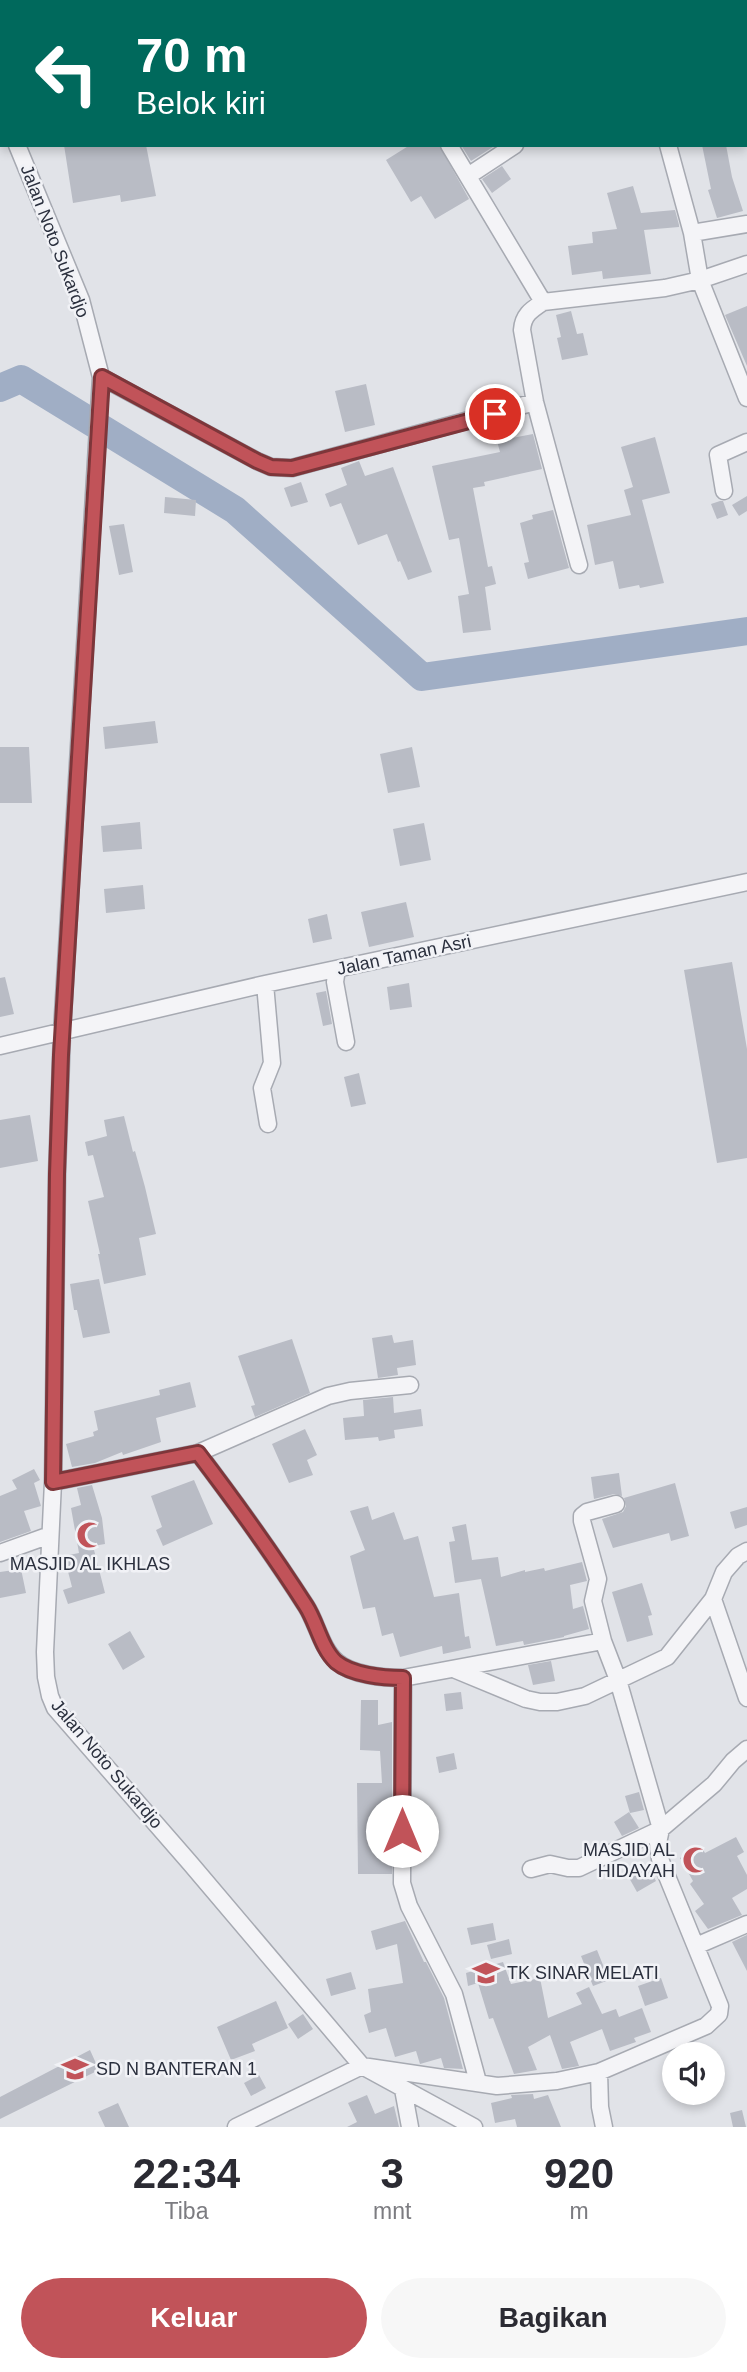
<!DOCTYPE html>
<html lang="id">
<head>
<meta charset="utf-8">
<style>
  :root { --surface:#fff; --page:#f7f7f7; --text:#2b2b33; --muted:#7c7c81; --accent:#c15359 }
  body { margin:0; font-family:Helvetica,sans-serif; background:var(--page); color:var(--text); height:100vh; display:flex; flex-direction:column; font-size:26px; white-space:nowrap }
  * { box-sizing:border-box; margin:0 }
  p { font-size:23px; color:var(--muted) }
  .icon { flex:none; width:38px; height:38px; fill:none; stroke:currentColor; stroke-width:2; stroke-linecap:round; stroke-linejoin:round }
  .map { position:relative; height:2127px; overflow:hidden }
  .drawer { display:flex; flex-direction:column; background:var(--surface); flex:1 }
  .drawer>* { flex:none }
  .guide { position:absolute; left:0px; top:0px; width:747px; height:147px; box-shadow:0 4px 10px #0003; background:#00695c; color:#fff; overflow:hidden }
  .fabs { position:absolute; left:662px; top:2042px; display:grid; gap:14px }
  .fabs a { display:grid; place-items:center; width:63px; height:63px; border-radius:50%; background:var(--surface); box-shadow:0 4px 10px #0003; font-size:35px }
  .pin { position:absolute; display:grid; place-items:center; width:60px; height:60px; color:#fff; margin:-30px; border:4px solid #fff; border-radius:50%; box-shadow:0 2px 7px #0007 }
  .me { position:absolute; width:77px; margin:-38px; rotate:0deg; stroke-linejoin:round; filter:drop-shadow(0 0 5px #0008) }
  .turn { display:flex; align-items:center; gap:24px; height:147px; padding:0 21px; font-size:32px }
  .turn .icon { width:91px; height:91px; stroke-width:2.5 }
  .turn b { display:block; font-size:49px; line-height:60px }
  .eta { display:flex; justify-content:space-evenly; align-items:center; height:119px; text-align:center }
  .eta b { font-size:42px; font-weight:700; line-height:49px }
  .cta { display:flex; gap:14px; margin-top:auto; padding:14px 21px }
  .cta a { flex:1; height:80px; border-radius:42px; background:var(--accent); color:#fff; font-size:28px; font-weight:700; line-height:80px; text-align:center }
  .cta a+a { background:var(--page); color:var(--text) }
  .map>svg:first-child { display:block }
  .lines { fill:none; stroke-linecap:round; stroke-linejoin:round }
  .river { stroke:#a0aec5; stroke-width:28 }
  .building { fill:#b9bcc5 }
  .minor-casing { stroke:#a7aab2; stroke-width:19 }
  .minor { stroke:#f4f4f7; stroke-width:16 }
  .route-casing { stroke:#7d363a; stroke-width:18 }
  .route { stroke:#c15359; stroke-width:12 }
  .labels { text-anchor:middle; stroke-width:5; stroke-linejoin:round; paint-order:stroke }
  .street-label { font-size:18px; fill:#2b303e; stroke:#f1f2f6 }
  .poi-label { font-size:18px; fill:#2b303e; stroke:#f1f2f6; text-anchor:start }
</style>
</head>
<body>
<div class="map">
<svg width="747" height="2127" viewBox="0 0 747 2127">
  <rect width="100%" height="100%" fill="#e1e3e8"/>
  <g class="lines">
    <path class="river" d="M0,388L21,379L235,510L422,677L747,631"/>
  </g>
  <path class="building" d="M64,145H146L156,196L121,202L120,195L73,203Z
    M410,145H439L469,199L435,219L421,196L411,202L386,160Z
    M461,145H496L471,161Z
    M702,145H726L732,177L743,211L717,218L708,190L711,189Z
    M502,166L511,179L492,193L482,179Z
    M633,186L641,213L675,210L679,225V227L644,230L651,274L603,279L602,271L572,275L568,246L593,243L592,232L617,229L607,193Z
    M747,306V366L725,315Z
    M571,311L577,334L583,333L588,355L562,360L557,338L561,337L556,315Z
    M366,384L375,425L345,432L335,391Z
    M533,434L542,469L484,482L485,486L473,488L488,567L492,566L496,584L485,587L491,630L463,633L458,596L469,594L459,538L449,540L432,466L500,452L497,441Z
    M655,437L670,493L642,500L664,583L640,588L639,585L619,589L613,561L595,565L587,525L631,515L624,490L633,487L621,447Z
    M359,461L365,476L393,467L432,572L408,580L400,561L398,562L387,534L358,545L341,503L330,507L325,494L347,485L341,468Z
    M301,482L308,502L291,507L284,488Z
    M747,496V511L739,516L732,505Z
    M165,497L196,500L195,516L164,513Z
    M720,501H723L728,515L717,519L711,504Z
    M553,510L569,568L528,579L524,563L529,562L520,523L533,519L532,515Z
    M124,524L133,572L119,575L109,526Z
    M155,721L158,743L105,749L103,727Z
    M0,747H29L32,803H0Z
    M412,747L420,787L388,793L380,754Z
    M140,822L142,849L103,852L101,826Z
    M424,823L431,860L400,866L393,829Z
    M143,885L145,909L106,913L104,889Z
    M406,902L414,937L369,947L361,912Z
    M327,914L332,939L313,943L308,919Z
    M732,962L747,1049V1158L717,1163L684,970Z
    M5,977L14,1014L0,1017V978Z
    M409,983L412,1007L390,1010L387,987Z
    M326,991L332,1024L323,1026L316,993Z
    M359,1073L366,1104L351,1107L344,1077Z
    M30,1115L38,1161L0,1168V1120Z
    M124,1116L133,1152L135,1151L145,1187L156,1234L139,1238L146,1275L104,1284L98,1254H100L88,1201L104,1197L93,1155L88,1156L85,1142L107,1136L104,1120Z
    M99,1279L110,1333L83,1338L77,1310H74L70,1284Z
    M392,1335L394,1343L413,1340L416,1365L397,1368L398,1375L378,1378L372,1338Z
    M292,1339L310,1393L255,1417L251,1406L255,1405L238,1356Z
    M190,1382L196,1407L156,1418L161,1442L123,1455L122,1452L95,1463L72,1467L66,1444L94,1436L93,1432L98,1430L94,1411L160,1395L159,1390Z
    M393,1397L394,1413L421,1409L423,1426L394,1430L395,1438L379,1441L378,1437L345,1440L343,1418L364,1416L363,1400Z
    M305,1429L317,1455L307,1460L313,1475L289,1483L272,1444Z
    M34,1469L40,1480L34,1483L41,1506L24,1511L31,1531L0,1542V1496L17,1489L12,1480Z
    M619,1473L622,1496L614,1494L594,1499L591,1477Z
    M194,1480L213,1524L163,1546L156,1530L162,1527L151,1496Z
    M675,1483L689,1536L671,1541L669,1533L613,1548L602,1519L623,1512L626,1506L624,1498Z
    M92,1485L102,1518L105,1544L93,1546L105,1593L68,1604L63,1590L72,1587L64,1556L79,1553L71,1508L81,1505L77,1488Z
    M368,1506L372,1520L394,1512L404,1540L418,1536L434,1597L459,1593L465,1637L469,1636L471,1648L443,1654L442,1646L400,1657L393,1633L382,1636L375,1607L363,1609L350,1556L365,1550L350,1511Z
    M747,1507V1525L735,1529L730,1512Z
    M466,1524L472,1560L498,1557L501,1577L525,1570V1572L544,1568L545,1571L582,1562L587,1581L570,1585L573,1609L583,1606L589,1629L564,1636V1637L524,1645L523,1641L496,1646L481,1579L455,1583L449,1542L455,1541L452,1527Z
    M21,1569L26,1593L0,1598V1572Z
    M642,1583L652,1615L648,1616L653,1635L627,1642L612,1592Z
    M130,1631L145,1657L123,1670L108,1644Z
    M551,1661L555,1681L533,1685L528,1665Z
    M461,1692L463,1709L446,1711L444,1694Z
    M361,1700H378V1725L392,1722V1874H358L357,1783H382L380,1751L360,1750Z
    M454,1753L457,1769L439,1773L436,1757Z
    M639,1792L644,1810L630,1813L625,1796Z
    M629,1812L639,1828L622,1836L614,1822Z
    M736,1837L744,1852L737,1856L747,1875V1889L732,1898L742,1915L708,1929L695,1911L704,1904L690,1884L693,1881L680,1858L701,1846L705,1853Z
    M647,1865L656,1881L637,1892L628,1876Z
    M405,1921L424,1962H426L444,1998L463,2069L444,2068L441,2058L420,2064L416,2051L395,2057L386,2028L369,2033L364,2015L371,2012L368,1989L403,1983L397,1944L376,1950L371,1931Z
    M493,1923L496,1940L471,1945L467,1928Z
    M747,1935V1971L732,1942Z
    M509,1939L512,1954L491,1959L487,1945Z
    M597,1950L609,1980L593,1986L581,1956Z
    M503,1962L511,1984L540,1978L548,2018L582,2004L576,1993L589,1987L602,2014L616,2009L619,2017L642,2008L651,2032L634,2038L636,2042L610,2051L602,2029L570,2042L579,2066L562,2069L550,2035L528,2047L537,2070L514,2074L493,2018L489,2019L478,1983L468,1986L466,1973Z
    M351,1972L356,1989L331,1996L326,1979Z
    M661,1978L668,1998L645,2006L638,1986Z
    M276,2001L288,2028L252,2044L255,2051L231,2060L217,2027Z
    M303,2014L313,2029L298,2039L288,2024Z
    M90,2050L99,2070L0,2119V2097Z
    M259,2075L266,2088L251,2096L244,2083Z
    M533,2094L534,2099L548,2095L561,2127H517L515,2119L495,2123L491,2103L512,2098L511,2095Z
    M367,2095L375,2114L394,2106L399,2127H347L357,2122L348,2103Z
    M118,2103L129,2127H105L98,2112Z
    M742,2110L746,2127H733L730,2113Z"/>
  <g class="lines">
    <g class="minor-casing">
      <path id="minor" d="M190,0V2
        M746,96H747
        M0,104L2,109
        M17,145L81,300L101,377L62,1032L57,1174L53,1482L45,1652L46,1677L50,1696L55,1708L190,1863L362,2066L474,2127
        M449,145L543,302
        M668,145L692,233L700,280L747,264
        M468,176L515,145
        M692,233L747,224
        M101,377L257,461L271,467L292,468L535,402
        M724,491L718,455L747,442
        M579,565L535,402L522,330C523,315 531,310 543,302L665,288L700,280L747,398
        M337,969L335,982L346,1042
        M265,984L272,1063L262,1088L268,1124
        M0,1046L265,984L747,882
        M198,1453C236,1503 272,1553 306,1606C317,1623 321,1648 337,1662C352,1675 383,1678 403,1678L603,1641L618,1680L661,1829L658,1843L660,1859L720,2006L719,2014L706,2026L599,2072L600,2107L604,2127
        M53,1482L198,1453L328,1396L350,1391L410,1385
        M0,1553L50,1535
        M713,1599L747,1698
        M603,1641L593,1601L598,1579L582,1521V1516L587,1512L616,1504
        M456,1670L526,1699L540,1702H557L585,1696L667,1657L713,1599L724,1572L738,1556L747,1551
        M403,1678L402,1883L409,1906L454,1994L478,2082
        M531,1869L550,1864L568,1868H579L661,1829L714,1784L733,1761L747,1749
        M696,1946L747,1924
        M403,2089L410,2127
        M236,2127L362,2066L497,2086L557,2081L599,2072"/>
    </g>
    <use href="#minor" class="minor"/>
  </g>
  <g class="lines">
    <g class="route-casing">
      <path id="route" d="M402,1831L403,1678C383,1678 352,1675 336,1662C321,1648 317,1623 306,1606C272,1553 236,1503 198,1453L53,1482L57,1174L61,1055L102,377L257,461L271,467L292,468L495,414"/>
    </g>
    <use href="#route" class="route"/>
  </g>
  <defs>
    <g id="mosque-bare" transform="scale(2.1)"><path d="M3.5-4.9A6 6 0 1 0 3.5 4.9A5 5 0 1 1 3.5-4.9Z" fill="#c15359" stroke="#f1f2f6" stroke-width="2.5" paint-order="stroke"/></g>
    <g id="school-bare" transform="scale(2.1)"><path d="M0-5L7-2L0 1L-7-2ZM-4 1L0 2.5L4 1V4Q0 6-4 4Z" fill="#c15359" stroke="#f1f2f6" stroke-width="2.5" paint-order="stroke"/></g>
  </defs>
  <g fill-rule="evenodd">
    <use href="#mosque-bare" x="90" y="1535"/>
    <use href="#mosque-bare" x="696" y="1860"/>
    <use href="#school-bare" x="486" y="1973"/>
    <use href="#school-bare" x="75" y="2069"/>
  </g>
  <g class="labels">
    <g class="street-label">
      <text transform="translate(55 241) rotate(69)" y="6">Jalan Noto Sukardjo</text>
      <text transform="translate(404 955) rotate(-12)" y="6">Jalan Taman Asri</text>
      <text transform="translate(107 1764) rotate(50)" y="6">Jalan Noto Sukardjo</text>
    </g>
    <g class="poi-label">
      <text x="90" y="1570" text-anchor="middle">MASJID AL IKHLAS</text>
      <text x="675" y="1856" text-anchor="end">MASJID AL<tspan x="675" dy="21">HIDAYAH</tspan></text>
      <text x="507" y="1979">TK SINAR MELATI</text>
      <text x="96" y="2075">SD N BANTERAN 1</text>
    </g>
  </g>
</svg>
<div class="fabs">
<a><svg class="icon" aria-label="sound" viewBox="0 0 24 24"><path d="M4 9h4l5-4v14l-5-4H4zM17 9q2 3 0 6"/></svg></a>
</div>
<div class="pin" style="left:495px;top:414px;background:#d93025"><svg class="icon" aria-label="arrive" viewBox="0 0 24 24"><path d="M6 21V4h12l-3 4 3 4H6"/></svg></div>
<svg class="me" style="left:402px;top:1831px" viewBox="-20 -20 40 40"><circle r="19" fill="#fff"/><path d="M0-13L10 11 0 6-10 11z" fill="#c15359"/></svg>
<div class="guide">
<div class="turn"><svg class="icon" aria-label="left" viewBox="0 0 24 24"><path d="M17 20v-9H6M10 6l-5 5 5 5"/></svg><div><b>70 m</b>Belok kiri</div></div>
</div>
</div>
<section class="drawer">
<div class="eta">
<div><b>22:34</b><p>Tiba</p></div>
<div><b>3</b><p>mnt</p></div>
<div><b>920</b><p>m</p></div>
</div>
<div class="cta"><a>Keluar</a><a>Bagikan</a></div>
</section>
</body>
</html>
